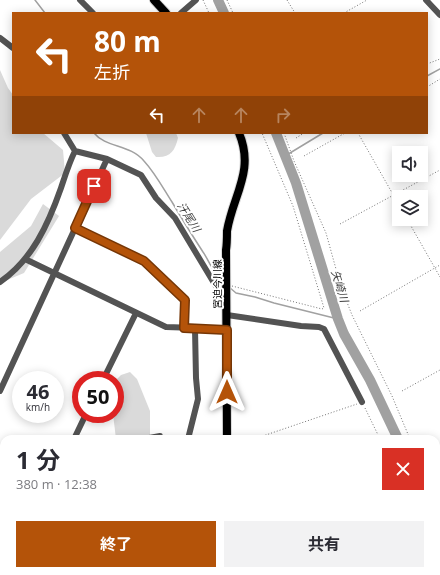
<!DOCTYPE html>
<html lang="ja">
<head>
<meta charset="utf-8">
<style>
  :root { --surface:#fff; --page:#f2f2f3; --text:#2b2b33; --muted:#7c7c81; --accent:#b45309 }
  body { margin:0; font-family:"Open Sans","Noto Sans JP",sans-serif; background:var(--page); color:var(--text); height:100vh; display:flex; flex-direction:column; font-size:15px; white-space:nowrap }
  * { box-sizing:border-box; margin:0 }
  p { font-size:13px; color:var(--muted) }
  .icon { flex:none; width:22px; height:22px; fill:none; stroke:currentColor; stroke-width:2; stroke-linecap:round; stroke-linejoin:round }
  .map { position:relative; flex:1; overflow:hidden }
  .side { position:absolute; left:0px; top:435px; width:440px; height:140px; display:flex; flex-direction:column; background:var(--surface); border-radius:12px 12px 0 0; box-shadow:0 2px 10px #0003 }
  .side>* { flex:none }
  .guide { position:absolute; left:12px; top:12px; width:416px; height:122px; border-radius:0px; box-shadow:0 2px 10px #0003; background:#b45309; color:#fff; overflow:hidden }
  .tools { position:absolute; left:392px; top:146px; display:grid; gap:8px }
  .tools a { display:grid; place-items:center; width:36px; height:36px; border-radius:0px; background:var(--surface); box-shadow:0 2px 10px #0003; font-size:20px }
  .speed { position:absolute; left:12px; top:371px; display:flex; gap:8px; font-size:20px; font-weight:700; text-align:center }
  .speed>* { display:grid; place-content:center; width:52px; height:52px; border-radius:50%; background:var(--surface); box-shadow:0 2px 10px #0003; line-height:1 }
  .speed small { font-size:10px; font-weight:400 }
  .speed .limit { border:6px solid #d22; background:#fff; color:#111 }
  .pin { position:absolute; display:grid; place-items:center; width:34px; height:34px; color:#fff; margin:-17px; border-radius:8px; box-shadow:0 2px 6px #0006 }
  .me { position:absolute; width:44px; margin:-22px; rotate:0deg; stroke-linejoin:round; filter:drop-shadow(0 0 3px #0008) }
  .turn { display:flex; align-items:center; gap:14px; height:84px; padding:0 16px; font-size:18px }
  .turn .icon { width:52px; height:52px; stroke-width:2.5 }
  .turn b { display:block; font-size:28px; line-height:34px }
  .lanes { display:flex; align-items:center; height:38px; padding:0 16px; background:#0003; justify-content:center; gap:20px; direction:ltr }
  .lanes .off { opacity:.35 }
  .round { display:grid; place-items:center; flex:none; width:42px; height:42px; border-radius:0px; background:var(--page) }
  .summary { display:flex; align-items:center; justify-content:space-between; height:68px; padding:0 16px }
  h1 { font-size:24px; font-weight:700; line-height:30px }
  .primary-button { display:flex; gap:8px; margin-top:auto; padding:8px 16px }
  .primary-button a { flex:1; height:46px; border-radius:0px; background:var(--accent); color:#fff; font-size:16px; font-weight:700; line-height:46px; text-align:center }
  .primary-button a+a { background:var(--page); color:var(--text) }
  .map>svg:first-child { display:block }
  .green { fill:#dadada }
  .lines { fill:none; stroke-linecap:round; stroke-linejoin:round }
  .stream { stroke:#a1a1a1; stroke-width:1.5 }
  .river { stroke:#a1a1a1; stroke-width:10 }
  .major-casing { stroke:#dbdbdb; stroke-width:10 }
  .path { stroke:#757575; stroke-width:1; stroke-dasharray:1 2; stroke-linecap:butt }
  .minor { stroke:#535353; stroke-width:6 }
  .major { stroke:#000; stroke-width:8 }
  .route-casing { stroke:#753606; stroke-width:10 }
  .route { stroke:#b45309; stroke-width:7 }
  .labels { text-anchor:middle; stroke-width:4; stroke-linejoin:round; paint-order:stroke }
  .street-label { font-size:10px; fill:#000; stroke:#fff }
  .water-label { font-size:11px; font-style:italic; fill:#424242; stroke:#fff }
</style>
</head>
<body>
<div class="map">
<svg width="440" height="575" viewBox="0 0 440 575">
  <rect width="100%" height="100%" fill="#fff"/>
  <path class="green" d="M0,70L8,88L13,95V133H43L63,150L65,173L31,199L0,240Z
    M146,133H176L178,138C175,151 170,158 156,157L152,152Z
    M43,204L59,216L24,273L0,283V252L31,226Z
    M130,372L137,379L150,411V439H116L113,414H115V381L121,375Z"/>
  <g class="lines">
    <path class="stream" d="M35,0L45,13
      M427,76L440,69
      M94,133C106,148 130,144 144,161C155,173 163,188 172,202C182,219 192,235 203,252C210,262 213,274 223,282
      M285,156L323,133
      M229,287L236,293L255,297L274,303L338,319
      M436,559L440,558"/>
    <path class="river" d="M218,0L224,13
      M276,133L296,183L338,319L344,334L370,380L398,439
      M436,545L440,557"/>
    <g class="major-casing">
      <path id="major" d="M154,0L166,13
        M227,439L226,250C227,244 227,238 227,231C233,195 255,171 239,133
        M273,571L275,575"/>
    </g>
    <path class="path" d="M203,0L209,13
      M227,0L233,13
      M287,0L295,13
      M344,13L367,0
      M427,64L440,59
      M427,87L440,79
      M284,133L294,161L326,233L341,287L352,315L392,396L410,439
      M358,133L399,205
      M296,138L304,133
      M304,156L345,133
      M407,219L440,277
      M340,224L440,170
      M232,286L322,309L324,308L293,206L262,133
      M360,311L440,265
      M402,391L440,370
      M365,408L380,439
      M254,439L357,404
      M439,476H440
      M436,508L440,520
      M430,571L431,575"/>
    <path class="minor" d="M80,0L93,13
      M426,0L440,15
      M181,13L196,0
      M0,38L13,48
      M64,133L75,151L107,159L141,175L156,198L175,218L226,303
      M75,228L144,261L185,300L184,328
      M25,259L166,327L227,329
      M0,282C32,260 48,225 61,188C65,176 69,163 75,151
      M227,315L301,326L319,327L324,329L362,402
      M103,380L136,313
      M0,391L107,159
      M74,439L86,414
      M144,439L160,436
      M188,439L198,399L196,378L195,329
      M0,511L4,512
      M436,564L440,562
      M127,571L137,575
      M191,571L192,575
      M11,575L13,571
      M204,575L210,571
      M335,575L390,571"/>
    <use href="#major" class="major"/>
  </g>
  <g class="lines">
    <g class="route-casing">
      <path id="route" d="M94,186L75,228L144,261L185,300L184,328L227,330V392"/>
    </g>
    <use href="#route" class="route"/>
  </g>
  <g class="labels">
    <g class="street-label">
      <text transform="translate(217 284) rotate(-90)" y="4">宮迫今川線</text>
    </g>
    <g class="water-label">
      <text transform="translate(189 217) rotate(58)" y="4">汗尾川</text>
      <text transform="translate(340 286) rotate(73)" y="4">矢崎川</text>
    </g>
  </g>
</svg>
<div class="tools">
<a><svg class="icon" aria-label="sound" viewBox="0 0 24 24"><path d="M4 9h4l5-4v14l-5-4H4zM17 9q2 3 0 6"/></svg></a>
<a><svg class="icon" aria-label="layers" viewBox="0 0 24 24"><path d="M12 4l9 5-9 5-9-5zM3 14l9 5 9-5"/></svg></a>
</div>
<div class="speed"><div>46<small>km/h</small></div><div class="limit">50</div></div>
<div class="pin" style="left:94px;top:186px;background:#d93025"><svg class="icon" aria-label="arrive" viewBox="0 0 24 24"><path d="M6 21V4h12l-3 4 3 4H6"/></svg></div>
<svg class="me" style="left:227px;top:392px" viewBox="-20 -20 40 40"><path d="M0-17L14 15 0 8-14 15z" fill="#b45309" stroke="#fff" stroke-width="4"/></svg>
<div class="guide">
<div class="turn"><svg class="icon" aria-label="left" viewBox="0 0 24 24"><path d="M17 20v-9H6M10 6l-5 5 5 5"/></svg><div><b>80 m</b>左折</div></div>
<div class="lanes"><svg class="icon" aria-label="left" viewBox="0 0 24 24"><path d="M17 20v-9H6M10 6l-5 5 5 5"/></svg><svg class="icon off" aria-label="ahead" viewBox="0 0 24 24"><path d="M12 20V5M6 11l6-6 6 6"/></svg><svg class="icon off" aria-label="ahead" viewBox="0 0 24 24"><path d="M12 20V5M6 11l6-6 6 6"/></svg><svg class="icon off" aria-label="right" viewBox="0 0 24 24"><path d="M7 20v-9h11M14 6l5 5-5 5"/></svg></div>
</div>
<section class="side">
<div class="summary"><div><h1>1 分</h1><p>380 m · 12:38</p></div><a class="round" style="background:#d93025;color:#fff"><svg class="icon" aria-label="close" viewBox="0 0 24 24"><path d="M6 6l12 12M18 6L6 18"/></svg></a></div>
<div class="primary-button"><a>終了</a><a>共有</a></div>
</section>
</div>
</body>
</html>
